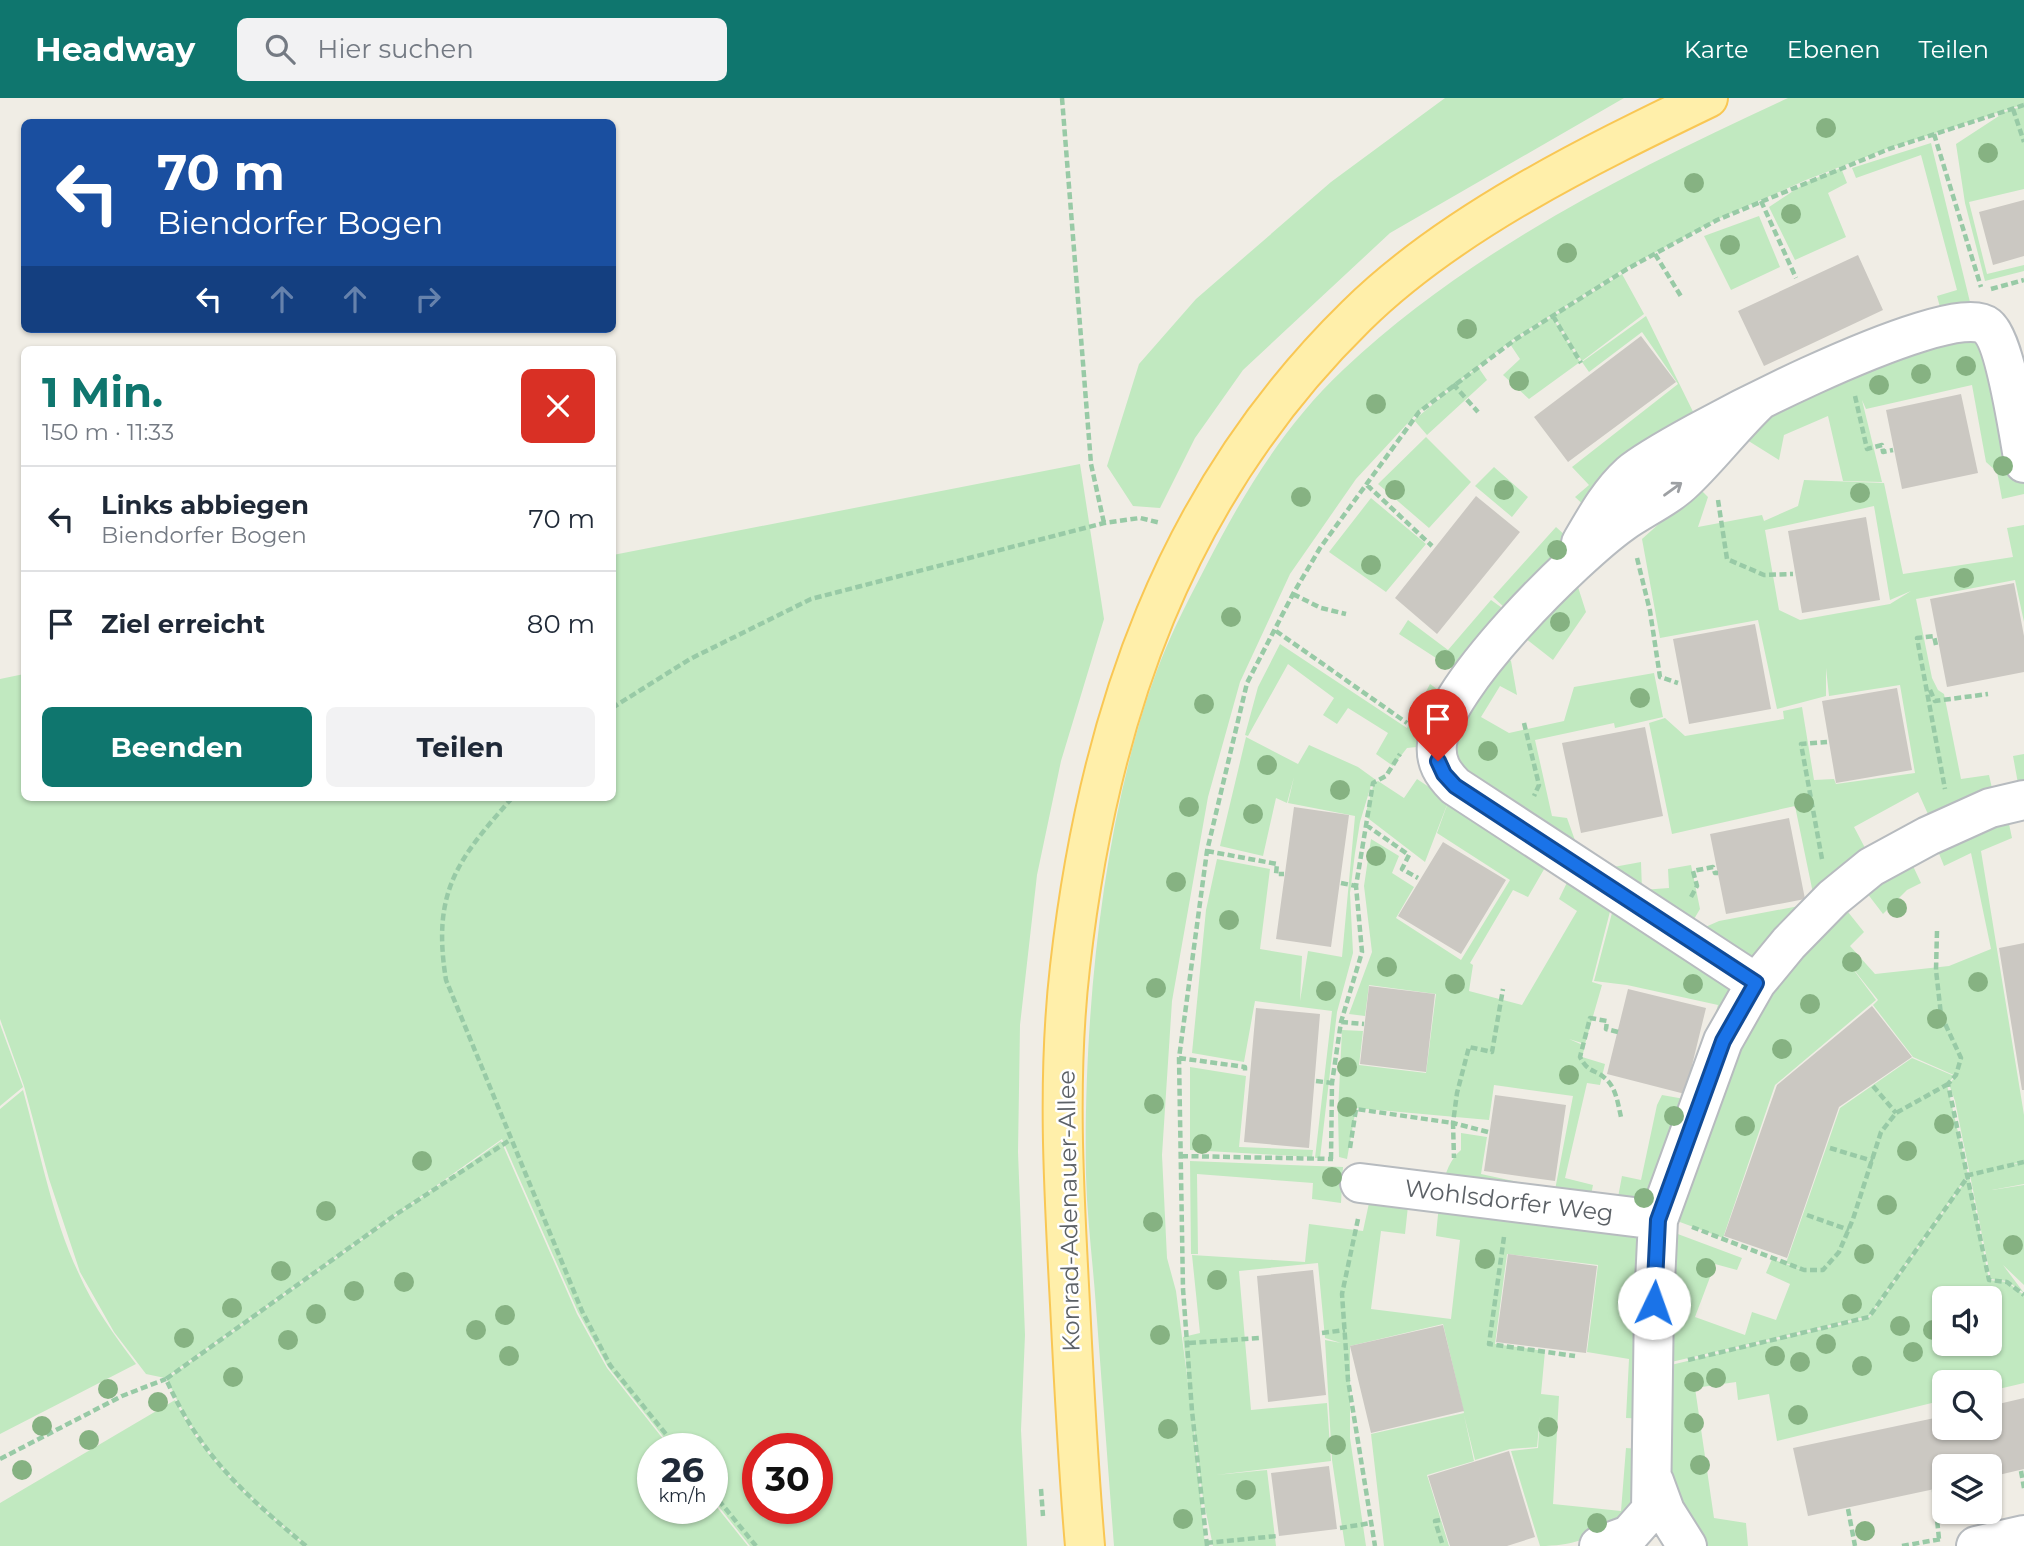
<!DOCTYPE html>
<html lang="de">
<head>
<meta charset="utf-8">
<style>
  :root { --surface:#fff; --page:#f2f2f3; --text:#1f2937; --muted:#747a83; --line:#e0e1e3; --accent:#0f766e }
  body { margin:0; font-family:Montserrat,sans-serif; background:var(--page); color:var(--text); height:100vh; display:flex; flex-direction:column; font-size:26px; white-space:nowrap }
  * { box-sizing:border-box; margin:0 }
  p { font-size:23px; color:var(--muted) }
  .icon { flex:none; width:38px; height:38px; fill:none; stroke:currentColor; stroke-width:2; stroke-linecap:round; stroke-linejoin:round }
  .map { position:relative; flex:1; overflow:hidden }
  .sheet { position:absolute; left:21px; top:248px; width:595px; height:455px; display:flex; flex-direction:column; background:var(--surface); border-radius:10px; box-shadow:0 2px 5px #0004 }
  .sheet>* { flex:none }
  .hud { position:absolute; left:21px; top:21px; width:595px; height:214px; border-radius:10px; box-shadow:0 2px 5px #0004; background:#1a4fa0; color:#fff; overflow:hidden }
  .controls { position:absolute; left:1932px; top:1188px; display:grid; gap:14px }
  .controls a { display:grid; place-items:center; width:70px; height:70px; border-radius:10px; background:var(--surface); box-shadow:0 2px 5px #0004; font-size:35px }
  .speed { position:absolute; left:637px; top:1335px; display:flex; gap:14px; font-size:35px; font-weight:700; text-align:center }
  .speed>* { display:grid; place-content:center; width:91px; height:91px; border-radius:50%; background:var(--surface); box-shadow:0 2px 5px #0004; line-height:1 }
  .speed small { font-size:18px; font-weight:400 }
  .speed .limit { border:10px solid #d22; background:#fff; color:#111 }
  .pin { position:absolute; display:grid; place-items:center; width:60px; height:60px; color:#fff; margin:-72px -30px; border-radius:50% 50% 50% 0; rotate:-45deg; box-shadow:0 0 7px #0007 }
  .pin .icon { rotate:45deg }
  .me { position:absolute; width:77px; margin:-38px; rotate:3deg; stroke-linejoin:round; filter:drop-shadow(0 0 5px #0008) }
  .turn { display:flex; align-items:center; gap:24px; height:147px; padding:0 21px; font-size:32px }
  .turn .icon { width:91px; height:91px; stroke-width:2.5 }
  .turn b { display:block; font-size:49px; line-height:60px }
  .lanes { display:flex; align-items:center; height:66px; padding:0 21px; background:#0003; justify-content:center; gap:35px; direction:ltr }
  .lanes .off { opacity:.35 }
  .round { display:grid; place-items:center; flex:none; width:74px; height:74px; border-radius:10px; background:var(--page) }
  .summary { display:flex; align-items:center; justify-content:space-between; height:119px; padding:0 21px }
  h1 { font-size:42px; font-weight:700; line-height:52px; color:var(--accent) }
  .cta { display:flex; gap:14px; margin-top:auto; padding:14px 21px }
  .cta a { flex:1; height:80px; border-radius:10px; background:var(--accent); color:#fff; font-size:28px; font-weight:700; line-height:80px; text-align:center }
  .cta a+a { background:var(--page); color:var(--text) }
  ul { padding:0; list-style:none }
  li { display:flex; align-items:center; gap:21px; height:105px; padding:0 21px; border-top:2px solid var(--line) }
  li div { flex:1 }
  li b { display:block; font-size:26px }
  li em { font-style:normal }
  header { display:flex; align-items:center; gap:42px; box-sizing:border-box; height:98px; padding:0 35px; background:var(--accent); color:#fff }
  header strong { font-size:33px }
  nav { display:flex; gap:38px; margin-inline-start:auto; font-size:24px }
  .search { width:490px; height:63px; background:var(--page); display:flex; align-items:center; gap:18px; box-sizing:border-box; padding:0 24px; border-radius:10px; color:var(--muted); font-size:26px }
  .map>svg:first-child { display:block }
  .green { fill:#c1e9c0; fill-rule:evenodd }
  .building { fill:#cbc8c2 }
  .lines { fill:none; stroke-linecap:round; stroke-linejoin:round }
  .minor-casing { stroke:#b7bbbf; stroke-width:42 }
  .major-casing { stroke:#f9c754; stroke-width:42 }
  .path { stroke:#98caa6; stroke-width:4.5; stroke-dasharray:7 3.5; stroke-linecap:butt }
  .minor { stroke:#fff; stroke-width:38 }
  .major { stroke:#ffefaa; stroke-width:38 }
  .tree { fill:#86b282 }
  .oneway { stroke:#9da0a3 }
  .route-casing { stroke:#114b97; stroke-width:18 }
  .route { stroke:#1a73e8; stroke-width:12 }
  .labels { text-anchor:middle; stroke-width:5; stroke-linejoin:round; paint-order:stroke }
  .street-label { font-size:24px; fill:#5c6166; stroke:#fff }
</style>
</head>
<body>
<header>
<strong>Headway</strong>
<div class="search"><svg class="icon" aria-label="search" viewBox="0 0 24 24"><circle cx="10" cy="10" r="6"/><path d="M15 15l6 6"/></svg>Hier suchen</div>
<nav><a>Karte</a><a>Ebenen</a><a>Teilen</a></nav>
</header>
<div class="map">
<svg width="2024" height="1448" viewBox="0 0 2024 1448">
  <rect width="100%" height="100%" fill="#f0ede5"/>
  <path class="green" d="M1445,0H1624L1390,135L1243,272L1195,340L1160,410L1133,408L1107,368L1139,266L1196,201L1331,84Z
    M1788,0H2024V6L1889,50L1806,82L1716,122L1626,170L1515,240L1418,314L1356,381L1290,476L1240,584L1208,699L1172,903L1162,1057L1167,1160L1176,1193L1189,1293L1183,1239L1200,1235L1192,1157L1305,1164L1309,1126L1363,1133L1369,1105L1408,1108L1405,1136L1381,1133L1371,1211L1451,1221L1460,1142L1436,1138C1439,1111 1440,1069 1461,1052V1035L1487,1039L1481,1076L1555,1092L1573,998L1494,987L1489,1022L1356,1010L1347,1061L1339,1059L1338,1014L1342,932L1363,933L1359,967L1426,975L1436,896L1369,887L1365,918L1349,916L1372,854L1364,788L1371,741L1399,758L1392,775L1414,789L1396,820L1461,862L1510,782L1437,735L1450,699L1425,764L1365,718L1374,685L1378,683L1404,700L1417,681L1429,689L1437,683L1554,754L1528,799L1513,792L1470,865L1473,867L1469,893L1522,907L1577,813L1559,801L1575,768L1615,794L1592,884L1602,887L1585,946L1569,941L1585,948L1582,959L1605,966L1600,987L1587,985L1565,1080L1593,1087L1588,1112L1658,1123L1652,1321L1626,1320L1629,1261L1587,1254L1598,1167L1507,1156L1495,1246L1545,1253L1541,1296L1559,1298L1553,1406L1621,1413L1626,1350L1652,1352L1653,1383C1617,1422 1598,1448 1540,1448L1511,1353L1538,1350L1540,1318L1537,1349L1510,1351L1475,1362L1464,1317L1474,1363L1427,1377L1449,1448H1384L1371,1336L1464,1315L1443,1226L1350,1248V1340L1366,1448H1345L1332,1362L1325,1242L1341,1245L1325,1240L1318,1165L1239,1173L1251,1312L1327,1305L1331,1363L1216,1377L1267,1372L1276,1448H1213L1203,1400L1193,1321L1205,1448H1114C1108,1368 1102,1289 1096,1209C1093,1165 1087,1121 1086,1077C1083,918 1103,710 1161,562C1174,529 1191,497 1207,466C1243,396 1285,326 1344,271C1472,151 1630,73 1788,0Z
    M2024,8V91L1969,104L1987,176L2024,167V173L1985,183L1965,105L1956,46L2005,14Z
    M1931,45L1970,204L1941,213L1937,198L1957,192L1921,57L1856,80L1852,70Z
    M1841,70L1847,85L1828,95L1846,139L1795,162L1769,109L1807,84Z
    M1759,118L1780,169L1731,192L1704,138Z
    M1622,176L1644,216L1582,263L1554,218Z
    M1646,218L1702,332L1588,411L1575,399L1589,387L1572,369L1678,286L1642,234L1589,274L1582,264Z
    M1552,219L1580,264L1529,301L1503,277L1520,261L1510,246Z
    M1977,225L2024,375V396L2002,401L1997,374L1986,364L1972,287L1866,311L1862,302L1882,384L1843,383L1828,318L1784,337L1779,362L1731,332Z
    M1478,269L1487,282L1427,337L1414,322Z
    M1426,339L1471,384L1429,430L1378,386Z
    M1080,366L1104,521L1061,663L1037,777L1020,927L1018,1054L1025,1237L1021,1332L1027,1448H750L712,1400V1351H673L608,1269L578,1214L502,1041L165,1280L146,1276L114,1234L80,1174L49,1081L24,988L0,921V581L24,576V700H612L613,457ZM758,1351H817V1410H758Z
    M1494,369L1528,399L1512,419L1475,388Z
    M1804,382L1884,385L1903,476L2013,459L2007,430L2024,427V524L2015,482L1916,501L1932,580L1938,592L1944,596L1961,681L1989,677L1996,708L1936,734L1918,694L1854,729L1874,767L1835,798L1830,773L1834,798L1755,884L1685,838L1719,823L1815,805L1795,708L1672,736L1649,625L1665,620L1685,638L1784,621L1783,613L1802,609L1814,682L1834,681L1836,686L1915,675L1900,587L1829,598L1826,570V598L1777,611L1758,522L1660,540L1642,441L1699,390L1708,399L1698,429L1762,417L1764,423L1798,408ZM1874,408L1890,502L1911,493L1890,506L1800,522L1779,512L1765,432Z
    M1371,400L1426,446L1386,494L1329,454Z
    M1556,429L1578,449L1517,521L1493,499Z
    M1561,477L1578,489L1586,514L1553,562L1511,529Z
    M1491,502L1505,512L1456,573L1399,536L1408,522L1448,552Z
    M1280,546L1407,630L1430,586L1455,604L1436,647L1407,650L1393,668L1376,656L1388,635L1348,610L1337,626L1323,617L1334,600L1288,566L1248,638L1245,637L1258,589Z
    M1494,551L1511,563L1517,597L1500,588L1481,619L1509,635L1564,623L1574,589L1654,575L1663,619L1615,630L1614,625L1535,642L1552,718L1567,720L1577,748L1561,757L1438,647Z
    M1246,639L1298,666L1309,647L1358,669L1376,682L1372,684L1360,724L1355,755L1350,795L1353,855L1337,914L1320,1060H1315L1332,913L1255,903L1244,964L1192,955L1206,812L1217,761L1270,771L1260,851L1302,858L1300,903L1308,853L1342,859L1355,718L1288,705L1294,679L1287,705L1276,700L1263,758L1220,748Z
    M2024,656V701L2021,702L2013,658Z
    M2005,707L2012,740L1981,753L2024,1017V1063L2007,1068L2024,1064V1086L1992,1092L2024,1087V1187L2003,1167L2024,1195L2007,1183L1991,1181L1955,1003L1949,986L1956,978L1913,959L1873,907L1878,902L1847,863L1876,902L1775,987L1723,1140L1661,1117L1724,944L1836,799L1864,834L1850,848L1875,876L1949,868L1991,851L1971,755L1944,768L1932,738Z
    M1905,751L1921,785L1907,792L1883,816L1857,782Z
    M1641,764L1642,792L1669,790L1668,771L1691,767L1700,811L1684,838L1608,770Z
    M1617,796L1754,886L1658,1122L1615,1115L1622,1078L1641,1082L1657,1007L1662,997L1690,1002L1718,907L1627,887L1594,883Z
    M0,926L23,989L0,1008Z
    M1912,960L1954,978L1947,987L1968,1077L1869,1218L1654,1268L1659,1129L1742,1160L1737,1172L1715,1166L1695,1219L1745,1237L1752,1214L1776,1222L1790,1186L1766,1175L1772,1161L1805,1173L1786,1165L1840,1010Z
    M1190,969L1246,978L1239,1049L1313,1052L1312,1059L1190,1052Z
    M23,992C39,1050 53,1122 79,1176C93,1208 115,1238 136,1266L0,1336V1011Z
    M501,1043L577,1216L607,1270L671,1351H653V1410H712V1403L748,1448H307C243,1394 202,1359 167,1281Z
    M1190,1063L1343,1069L1341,1105L1312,1101L1313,1085L1197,1076L1198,1156H1191Z
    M1969,1078L1989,1182L2007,1184L2024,1197V1285L1990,1293V1284H1944V1302L1777,1343L1769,1296L1738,1302L1736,1284L1695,1290L1714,1420L1746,1425L1748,1448H1688L1677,1435L1654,1271L1869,1220ZM1944,1200H1990V1246H1944Z
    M175,1302C203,1363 255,1405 305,1448H0V1405Z"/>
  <path class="building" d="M2024,102V158L1993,167L1979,114Z
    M1858,157L1883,212L1764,268L1738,213Z
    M1641,238L1676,284L1568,364L1534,319Z
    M1961,296L1978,375L1902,391L1886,312Z
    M1476,398L1520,434L1437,536L1395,500Z
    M1866,419L1880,502L1802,515L1788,433Z
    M2014,485L2024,538V574L1947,589L1930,501Z
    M1755,526L1771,611L1689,626L1673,541Z
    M1897,590L1912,672L1836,685L1822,603Z
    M1645,629L1663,718L1581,735L1562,645Z
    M1294,709L1349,717L1331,849L1276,841Z
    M1789,720L1805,801L1726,816L1710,736Z
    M1443,744L1506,782L1461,856L1398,818Z
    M2024,845V992H2022L1999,850Z
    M1369,888L1435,896L1426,974L1360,966Z
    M1628,891L1706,910L1685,996L1607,976Z
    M1872,908L1912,959L1839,1009L1787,1160L1724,1138L1777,987Z
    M1256,910L1320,916L1309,1050L1244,1044Z
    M1495,997L1566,1007L1555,1083L1484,1073Z
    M1508,1156L1597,1168L1586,1255L1496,1244Z
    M1313,1172L1326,1297L1268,1304L1257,1178Z
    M1443,1227L1464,1313L1371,1335L1350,1248Z
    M2024,1300V1371L1990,1379V1368H1944V1389L1808,1418L1793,1350L1944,1318V1330H1990V1308Z
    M1509,1353L1535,1439L1507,1448H1450L1428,1378Z
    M1329,1368L1337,1431L1279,1438L1271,1375Z"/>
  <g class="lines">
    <g class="minor-casing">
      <path id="minor" d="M1581,445C1595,421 1609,395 1630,376C1669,343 1950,198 1987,228C2006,243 2019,339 2024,365
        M1756,885L1455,688C1443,676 1435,664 1437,646C1443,588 1575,458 1623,424C1643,410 1668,399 1685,382C1711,357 1733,328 1758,304
        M1360,1085L1658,1122
        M1654,1383L1665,1413L1687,1448
        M1599,1448L1629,1437L1651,1412L1654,1205L1658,1122L1723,943L1756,885L1789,845L1833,800L1871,769L1928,738L1990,710L2024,702
        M1976,1448L2024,1437"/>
    </g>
    <g class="major-casing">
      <path id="major" d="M1085,1448C1078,1367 1074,1287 1070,1206C1064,1095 1057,981 1070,869C1098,621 1174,396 1356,218C1450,125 1590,57 1708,0"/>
    </g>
    <path class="path" d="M1062,0L1091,366L1104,425
      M2013,11L2024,44
      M1934,36L1981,189
      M1761,103L1796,180
      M1655,156L1682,200
      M1991,191L2024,182
      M1553,218L1581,265
      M1453,286L1478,314
      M1855,298L1867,351L1882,347L1883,354L1893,352
      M1367,387L1432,448
      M1718,402L1727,461L1764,477L1793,476
      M1637,460L1650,513L1660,579L1678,585
      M1293,496L1321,510L1346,516
      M1276,533L1407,625
      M1936,547L1934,538L1917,540L1945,691
      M1930,592L1935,603L1988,596
      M612,610L690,561L811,501L1104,425L1140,420L1161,425
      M1524,625L1539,687L1534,698
      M512,700C456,763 432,795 446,882L582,1213L610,1267L678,1351
      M1366,727L1409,757L1402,771L1418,780
      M1207,753L1277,766L1276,776H1284
      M1822,761L1801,646L1827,644
      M1341,785L1356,788
      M1691,799L1697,788L1693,773L1713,769L1715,775H1718
      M1937,833L1936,872L1941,917L1961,960L1956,977L1948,986L1989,1182L2007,1184L2024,1197
      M1341,924L1364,926
      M1618,934L1606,931L1607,923L1590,920L1580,959C1589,976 1594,970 1606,981C1616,990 1618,1006 1621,1019
      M1179,960L1245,969V975
      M1316,983L1332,985
      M1873,988L1896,1015
      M1488,1034L1453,1025L1457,995L1469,949L1492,954L1503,891
      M1350,1050L1356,1011L1453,1025L1454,1060
      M1830,1050L1873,1063
      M1181,1058L1333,1061
      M1331,1061L1332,985L1341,924L1362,854L1356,788L1373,685L1386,678L1400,656
      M1807,1117L1849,1132
      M1358,1121L1342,1196L1348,1282L1375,1448
      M1692,1129L1804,1172H1823L1839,1154L1853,1121L1881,1034L1896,1015L1948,986
      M1504,1139L1489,1246L1575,1258
      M1322,1235L1345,1232
      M1189,1245L1260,1240
      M1688,1262L1869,1219L1969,1077L2024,1064
      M0,1361L122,1298L166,1281
      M2021,1373L2024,1390
      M1041,1391L1043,1418
      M1934,1392L1939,1441
      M712,1394L756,1448
      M1848,1411L1855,1448
      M1440,1422L1435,1423L1443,1448
      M1340,1430L1371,1425
      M1206,1445L1277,1438
      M306,1448C243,1395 200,1357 166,1281L395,1117L510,1042
      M1207,1448L1192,1313L1183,1191L1179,960L1207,753L1247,585L1293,496L1320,450L1419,314L1516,241L1627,171L1717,122L1889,51L2024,7
      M1902,1448L1941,1441"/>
    <use href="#minor" class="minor"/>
    <use href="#major" class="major"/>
  </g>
  <g class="tree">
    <circle cx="1826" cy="30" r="10"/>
    <circle cx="1988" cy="55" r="10"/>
    <circle cx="1694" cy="85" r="10"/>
    <circle cx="1791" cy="116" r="10"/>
    <circle cx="1730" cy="147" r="10"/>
    <circle cx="1567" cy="155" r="10"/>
    <circle cx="1467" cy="231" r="10"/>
    <circle cx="1966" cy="268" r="10"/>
    <circle cx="1921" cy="276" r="10"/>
    <circle cx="1519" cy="283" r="10"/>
    <circle cx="1879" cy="287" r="10"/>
    <circle cx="1376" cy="306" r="10"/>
    <circle cx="2003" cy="368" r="10"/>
    <circle cx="1395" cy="392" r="10"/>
    <circle cx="1504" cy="392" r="10"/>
    <circle cx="1860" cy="395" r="10"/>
    <circle cx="1301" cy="399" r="10"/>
    <circle cx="1557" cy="452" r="10"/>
    <circle cx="1371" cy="467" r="10"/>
    <circle cx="1964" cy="480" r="10"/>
    <circle cx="1231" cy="519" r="10"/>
    <circle cx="1560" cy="524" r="10"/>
    <circle cx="1445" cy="562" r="10"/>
    <circle cx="1640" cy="600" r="10"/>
    <circle cx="1204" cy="606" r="10"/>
    <circle cx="1419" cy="614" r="10"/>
    <circle cx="1488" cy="653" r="10"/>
    <circle cx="1267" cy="667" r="10"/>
    <circle cx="1340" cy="692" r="10"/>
    <circle cx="1804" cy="705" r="10"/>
    <circle cx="1189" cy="709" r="10"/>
    <circle cx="1253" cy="716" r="10"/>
    <circle cx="1376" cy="758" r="10"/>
    <circle cx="1176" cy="784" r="10"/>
    <circle cx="1897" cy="810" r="10"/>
    <circle cx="1229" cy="822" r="10"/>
    <circle cx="1852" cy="864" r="10"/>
    <circle cx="1387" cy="869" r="10"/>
    <circle cx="1978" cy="884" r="10"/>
    <circle cx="1455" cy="886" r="10"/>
    <circle cx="1693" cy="886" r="10"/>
    <circle cx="1156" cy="890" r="10"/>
    <circle cx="1326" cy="893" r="10"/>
    <circle cx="1810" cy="906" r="10"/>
    <circle cx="1937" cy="921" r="10"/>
    <circle cx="1782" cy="951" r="10"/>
    <circle cx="1347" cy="969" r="10"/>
    <circle cx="1569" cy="977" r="10"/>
    <circle cx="1154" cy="1006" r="10"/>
    <circle cx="1347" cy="1009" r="10"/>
    <circle cx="1674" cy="1018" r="10"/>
    <circle cx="1944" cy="1026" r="10"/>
    <circle cx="1745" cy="1028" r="10"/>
    <circle cx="1202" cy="1046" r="10"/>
    <circle cx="1907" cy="1053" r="10"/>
    <circle cx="422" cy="1063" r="10"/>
    <circle cx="1332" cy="1079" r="10"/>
    <circle cx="1644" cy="1100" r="10"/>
    <circle cx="1887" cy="1107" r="10"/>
    <circle cx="326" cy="1113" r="10"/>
    <circle cx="1153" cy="1124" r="10"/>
    <circle cx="2013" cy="1147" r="10"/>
    <circle cx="1864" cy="1156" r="10"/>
    <circle cx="1485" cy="1161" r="10"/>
    <circle cx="1706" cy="1170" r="10"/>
    <circle cx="281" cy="1173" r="10"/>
    <circle cx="1217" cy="1182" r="10"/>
    <circle cx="404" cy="1184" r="10"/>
    <circle cx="354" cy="1193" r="10"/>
    <circle cx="1852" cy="1206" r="10"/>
    <circle cx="232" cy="1210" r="10"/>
    <circle cx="316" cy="1216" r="10"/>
    <circle cx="505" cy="1217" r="10"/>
    <circle cx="1900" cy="1228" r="10"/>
    <circle cx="476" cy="1232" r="10"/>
    <circle cx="1933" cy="1232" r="10"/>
    <circle cx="1160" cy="1237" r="10"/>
    <circle cx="184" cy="1240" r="10"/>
    <circle cx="288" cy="1242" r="10"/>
    <circle cx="1826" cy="1246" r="10"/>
    <circle cx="1913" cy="1254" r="10"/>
    <circle cx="509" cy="1258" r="10"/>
    <circle cx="1775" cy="1258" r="10"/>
    <circle cx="1800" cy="1264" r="10"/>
    <circle cx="1862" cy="1268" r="10"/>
    <circle cx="233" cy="1279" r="10"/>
    <circle cx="1716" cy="1280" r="10"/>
    <circle cx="1694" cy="1284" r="10"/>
    <circle cx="108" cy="1291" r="10"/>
    <circle cx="158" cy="1304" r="10"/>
    <circle cx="1798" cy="1317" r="10"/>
    <circle cx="1694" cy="1325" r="10"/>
    <circle cx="42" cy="1328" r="10"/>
    <circle cx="1548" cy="1329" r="10"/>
    <circle cx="1168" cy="1331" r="10"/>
    <circle cx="89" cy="1342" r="10"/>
    <circle cx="1336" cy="1347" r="10"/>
    <circle cx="1700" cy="1367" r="10"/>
    <circle cx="22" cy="1372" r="10"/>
    <circle cx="1246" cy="1392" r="10"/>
    <circle cx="1183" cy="1421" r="10"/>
    <circle cx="1597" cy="1425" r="10"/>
    <circle cx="1865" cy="1433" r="10"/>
  </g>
  <defs><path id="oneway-shaft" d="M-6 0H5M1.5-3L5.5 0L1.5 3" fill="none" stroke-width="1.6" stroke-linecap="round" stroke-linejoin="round" transform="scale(1.75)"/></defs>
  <use class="oneway" href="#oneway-shaft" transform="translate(1673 391) rotate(-36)"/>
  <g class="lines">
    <g class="route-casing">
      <path id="route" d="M1438,663L1444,676L1455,688L1756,885L1723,943L1658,1122L1654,1205"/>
    </g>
    <use href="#route" class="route"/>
  </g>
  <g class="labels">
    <g class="street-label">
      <text transform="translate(1509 1103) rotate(7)" y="8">Wohlsdorfer Weg</text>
      <text transform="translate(1069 1113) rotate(-91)" y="8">Konrad-Adenauer-Allee</text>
    </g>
  </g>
</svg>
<div class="controls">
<a><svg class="icon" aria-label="sound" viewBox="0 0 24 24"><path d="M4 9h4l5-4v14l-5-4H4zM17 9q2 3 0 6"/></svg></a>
<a><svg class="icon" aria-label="search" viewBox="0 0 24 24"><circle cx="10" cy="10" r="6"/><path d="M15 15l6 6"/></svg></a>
<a><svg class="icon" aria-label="layers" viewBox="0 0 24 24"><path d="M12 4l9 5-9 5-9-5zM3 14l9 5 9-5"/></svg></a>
</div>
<div class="speed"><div>26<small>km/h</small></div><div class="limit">30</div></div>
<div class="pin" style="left:1438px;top:663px;background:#d93025"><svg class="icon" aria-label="arrive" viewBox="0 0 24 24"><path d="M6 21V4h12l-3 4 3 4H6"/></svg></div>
<svg class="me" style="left:1654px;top:1205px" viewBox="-20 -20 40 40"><circle r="19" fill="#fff"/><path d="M0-13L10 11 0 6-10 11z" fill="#1a73e8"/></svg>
<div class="hud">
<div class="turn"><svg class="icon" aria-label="left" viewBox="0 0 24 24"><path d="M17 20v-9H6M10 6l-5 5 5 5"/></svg><div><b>70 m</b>Biendorfer Bogen</div></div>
<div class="lanes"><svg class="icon" aria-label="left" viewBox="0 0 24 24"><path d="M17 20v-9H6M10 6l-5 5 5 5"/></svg><svg class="icon off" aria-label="ahead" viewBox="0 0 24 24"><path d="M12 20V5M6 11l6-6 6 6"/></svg><svg class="icon off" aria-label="ahead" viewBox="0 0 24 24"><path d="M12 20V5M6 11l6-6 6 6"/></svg><svg class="icon off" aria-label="right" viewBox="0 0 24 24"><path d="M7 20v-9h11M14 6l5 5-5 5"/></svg></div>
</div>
<section class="sheet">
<div class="summary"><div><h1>1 Min.</h1><p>150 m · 11:33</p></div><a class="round" style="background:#d93025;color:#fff"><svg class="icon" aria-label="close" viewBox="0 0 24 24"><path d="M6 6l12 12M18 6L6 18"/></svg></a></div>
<ul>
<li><svg class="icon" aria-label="left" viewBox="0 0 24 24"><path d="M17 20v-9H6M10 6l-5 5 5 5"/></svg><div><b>Links abbiegen</b><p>Biendorfer Bogen</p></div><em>70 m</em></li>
<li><svg class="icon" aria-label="arrive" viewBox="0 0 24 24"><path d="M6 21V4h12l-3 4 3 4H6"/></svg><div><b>Ziel erreicht</b></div><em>80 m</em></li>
</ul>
<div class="cta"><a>Beenden</a><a>Teilen</a></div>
</section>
</div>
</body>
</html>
